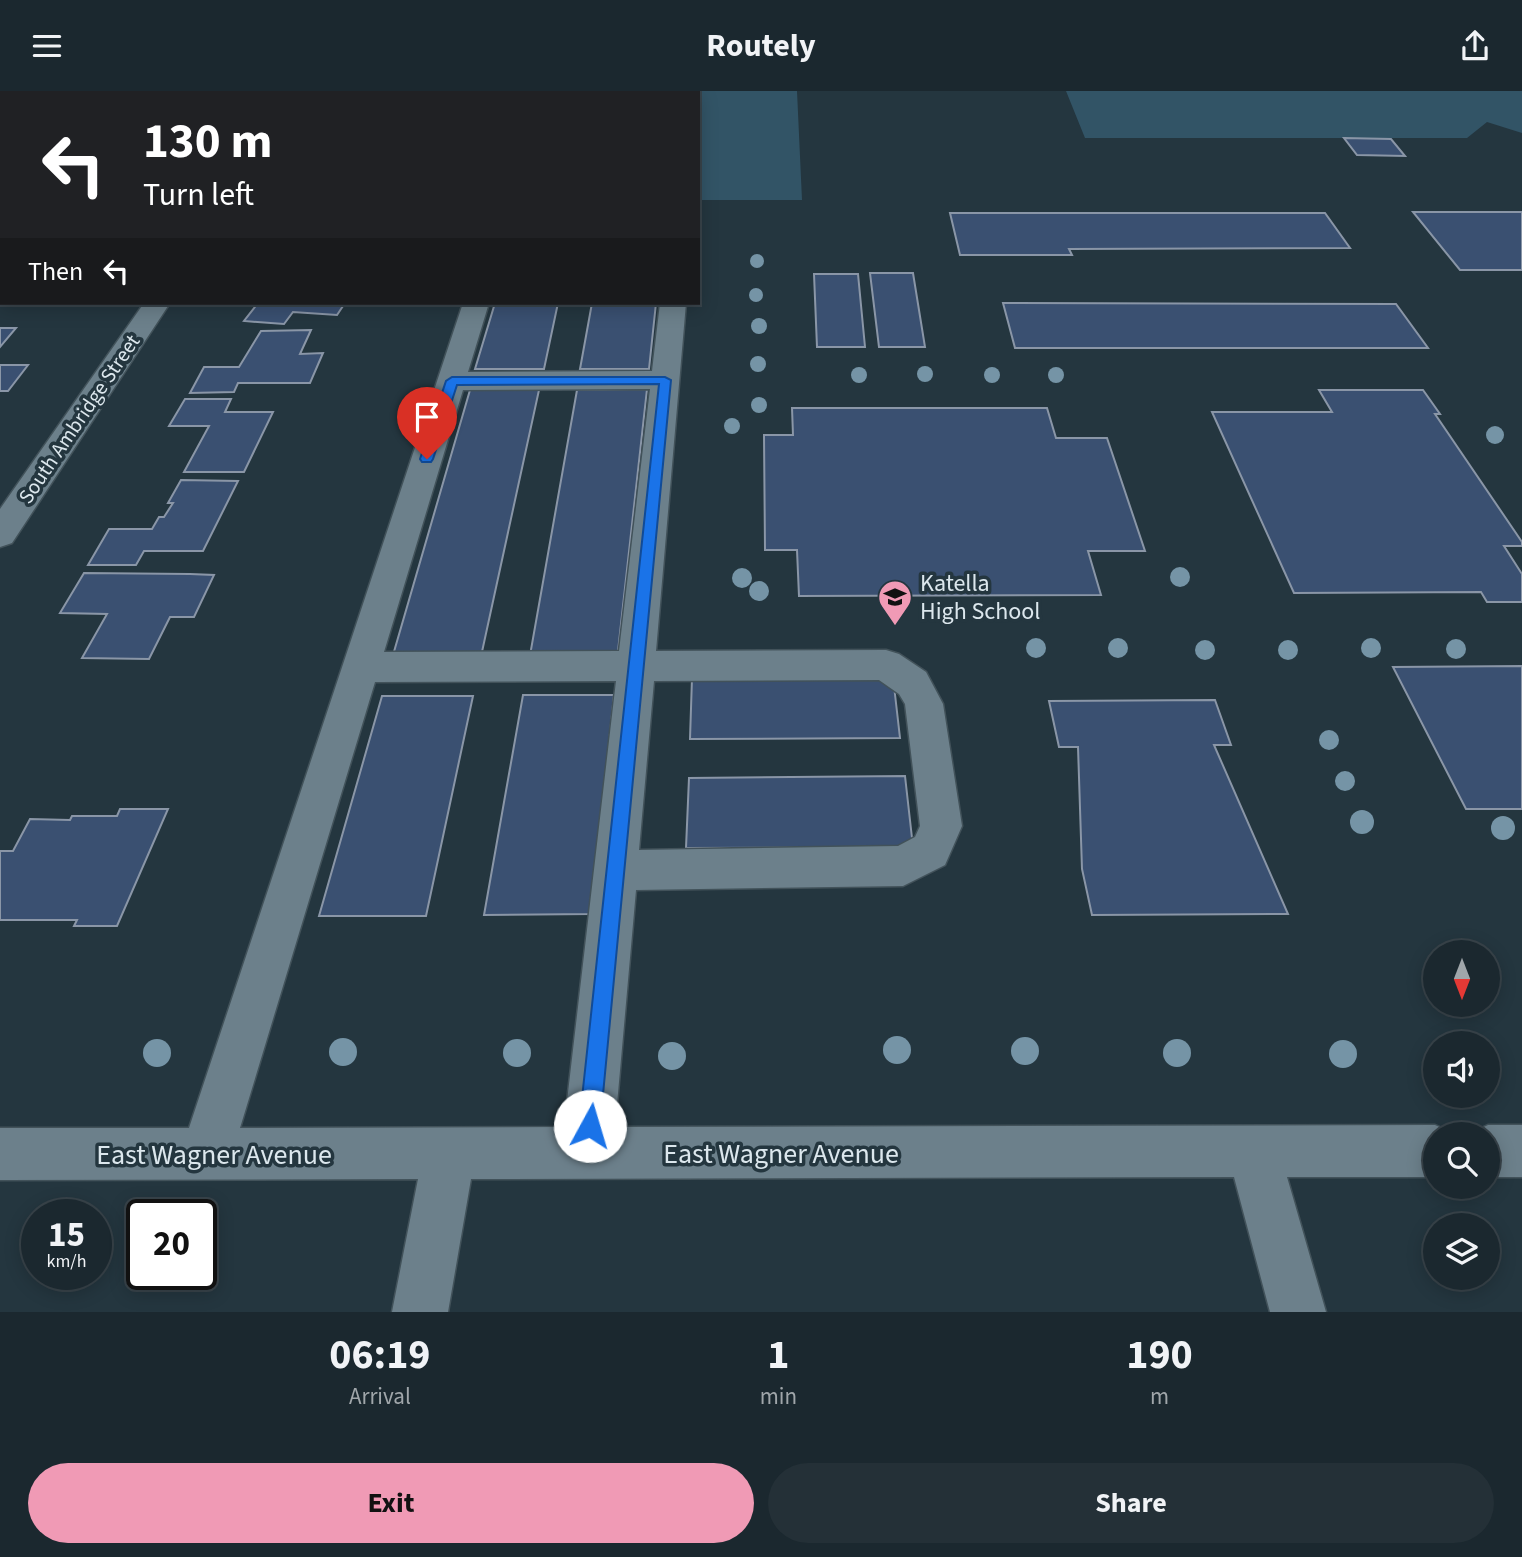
<!DOCTYPE html>
<html lang="en">
<head>
<meta charset="utf-8">
<style>
  :root { --surface:#1b282f; --page:#243037; --text:#f1f3f6; --muted:#a0a6aa; --line:#39444b; --accent:#f09ab5 }
  body { margin:0; font-family:"Source Sans 3",sans-serif; background:var(--page); color:var(--text); height:100vh; display:flex; flex-direction:column; font-size:26px; white-space:nowrap }
  * { box-sizing:border-box; margin:0 }
  p { font-size:23px; color:var(--muted) }
  .icon { flex:none; width:38px; height:38px; fill:none; stroke:currentColor; stroke-width:2; stroke-linecap:round; stroke-linejoin:round }
  .map { position:relative; height:1221px; overflow:hidden }
  .drawer { display:flex; flex-direction:column; background:var(--surface); flex:1 }
  .drawer>* { flex:none }
  .hud { position:absolute; left:0px; top:0px; width:700px; height:214px; box-shadow:0 4px 18px #0003,0 0 0 2px var(--line); background:#202124; color:#fff; overflow:hidden }
  .needle { width:46px; rotate:180deg }
  .buttons { position:absolute; left:1423px; top:849px; display:grid; gap:14px }
  .buttons a { display:grid; place-items:center; width:77px; height:77px; border-radius:50%; background:var(--surface); box-shadow:0 4px 18px #0003,0 0 0 2px var(--line); font-size:35px }
  .speed { position:absolute; left:21px; top:1108px; display:flex; gap:14px; font-size:35px; font-weight:700; text-align:center }
  .speed>* { display:grid; place-content:center; width:91px; height:91px; border-radius:50%; background:var(--surface); box-shadow:0 4px 18px #0003,0 0 0 2px var(--line); line-height:1 }
  .speed small { font-size:18px; font-weight:400 }
  .speed .limit { border:4px solid #111; border-radius:10px; background:#fff; color:#111 }
  .pin { position:absolute; display:grid; place-items:center; width:60px; height:60px; color:#fff; margin:-72px -30px; border-radius:50% 50% 50% 0; rotate:-45deg; box-shadow:0 0 7px #0007 }
  .pin .icon { rotate:45deg }
  .me { position:absolute; width:77px; margin:-38px; rotate:6deg; stroke-linejoin:round; filter:drop-shadow(0 0 5px #0008) }
  .turn { display:flex; align-items:center; gap:24px; height:147px; padding:0 28px; font-size:32px }
  .turn .icon { width:91px; height:91px; stroke-width:2.5 }
  .turn b { display:block; font-size:49px; line-height:60px }
  .then { display:flex; align-items:center; height:66px; padding:0 28px; background:#0003; gap:14px; font-size:26px }
  .eta { display:flex; justify-content:space-evenly; align-items:center; height:119px; text-align:center }
  .eta b { font-size:42px; font-weight:700; line-height:49px }
  .primary-button { display:flex; gap:14px; margin-top:auto; padding:14px 28px }
  .primary-button a { flex:1; height:80px; border-radius:42px; background:var(--accent); color:#111; font-size:28px; font-weight:700; line-height:80px; text-align:center }
  .primary-button a+a { background:var(--page); color:var(--text) }
  header { display:flex; justify-content:space-between; align-items:center; height:91px; padding:0 28px; background:var(--surface); font-size:32px; font-weight:700 }
  .map>svg:first-child { display:block }
  .green { fill:#325466 }
  .building { fill:#3a5071; stroke:#8a96a7; stroke-width:2 }
  .lines { fill:none; stroke-linecap:round; stroke-linejoin:round }
  .minor-casing { stroke:#42525a; stroke-width:3 }
  .minor { fill:#6c808b; fill-rule:evenodd }
  .tree { fill:#7594a6 }
  .route { fill:#1a73e8; stroke:#114b97; stroke-width:2 }
  .labels { text-anchor:middle; stroke-width:7; stroke-linejoin:round; paint-order:stroke }
  .far-street-label { font-size:21px; fill:#dce7ed; stroke:#24363f }
  .poi-label { font-size:24px; fill:#dce7ed; stroke:#24363f; text-anchor:start }
  .near-street-label { font-size:28px; fill:#dce7ed; stroke:#24363f }
</style>
</head>
<body>
<header><svg class="icon" aria-label="menu" viewBox="0 0 24 24"><path d="M4 6h16M4 12h16M4 18h16"/></svg>Routely<svg class="icon" aria-label="share" viewBox="0 0 24 24"><path d="M12 15V3M7 8l5-5 5 5M5 13v7h14v-7"/></svg></header>
<div class="map">
<svg width="1522" height="1221" viewBox="0 0 1522 1221">
  <rect width="100%" height="100%" fill="#24363f"/>
  <path class="green" d="M517,0H797L802,109H698V2Z
    M1066,0H1522V42L1487,31L1467,47H1085Z"/>
  <path class="building" d="M1344,47L1391,48L1405,65L1357,64Z
    M1413,121H1522V179H1460Z
    M950,122H1325L1350,157L1069,158L1072,164H960Z
    M870,182H913L925,256H879Z
    M814,183H858L865,256H817Z
    M258,212H345L337,224L293,221L284,233L244,230Z
    M495,212H558L544,278H475Z
    M592,212H656L649,278H580Z
    M1003,212L1396,213L1428,257H1015Z
    M0,237H16L0,256Z
    M311,239L300,263L323,262L310,292H238L234,301L190,302L204,276H239L261,240Z
    M0,274H28L8,300H0Z
    M647,298L617,569L529,570L577,299Z
    M470,299H539L480,570L391,571Z
    M1319,299H1423L1440,323H1435L1522,451V455H1504L1522,483V511H1487L1481,501L1294,502L1212,321H1332Z
    M185,308H231L225,321H273L244,381H184L209,335H169Z
    M792,317H1047L1056,347H1107L1145,460H1088L1101,504L799,505L797,459H765L764,344H793Z
    M181,389L238,390L203,460H144L136,474H88L109,438H152L159,426H164L173,412H168Z
    M84,482L190,483L214,484L194,526H170L149,568L82,567L107,523L60,522Z
    M1522,575V718H1466L1393,576Z
    M893,586L900,647L690,648L692,587Z
    M523,604H614L591,823L484,824Z
    M382,605H473L426,825H319Z
    M1215,609L1231,654H1214L1288,823L1092,824L1082,778L1078,656H1059L1049,610Z
    M905,685L913,756L686,757L689,687Z
    M120,718H168L117,835H74L77,829H0V760H13L30,728L70,729L72,725H117Z"/>
  <g class="lines">
    <g class="minor-casing">
      <path id="minor" d="M0,66H2V80H0Z
        M0,193H2V209H0Z
        M144,212H170L12,452L0,456V418Z
        M463,212H489L468,281L652,280L660,212H686L656,560L886,559L899,563L926,581L943,613L962,735L945,774L903,795L636,799L615,1036L1435,1034L1453,1042L1435,1043V1086H1287L1326,1221H1270L1234,1086L471,1088L448,1221H392L418,1088L0,1089V1037H189ZM650,298L619,560L384,561L463,299ZM879,589L899,603L905,613L920,735L915,746L898,755L639,759L654,590ZM616,590L564,1036L240,1037L375,591Z
        M1488,1034H1522V1086H1488V1043H1469Z"/>
    </g>
    <use href="#minor" class="minor"/>
  </g>
  <g class="tree">
    <circle cx="757" cy="170" r="7"/>
    <circle cx="756" cy="204" r="7"/>
    <circle cx="759" cy="235" r="8"/>
    <circle cx="758" cy="273" r="8"/>
    <circle cx="925" cy="283" r="8"/>
    <circle cx="859" cy="284" r="8"/>
    <circle cx="992" cy="284" r="8"/>
    <circle cx="1056" cy="284" r="8"/>
    <circle cx="759" cy="314" r="8"/>
    <circle cx="732" cy="335" r="8"/>
    <circle cx="1495" cy="344" r="9"/>
    <circle cx="1180" cy="486" r="10"/>
    <circle cx="742" cy="487" r="10"/>
    <circle cx="759" cy="500" r="10"/>
    <circle cx="1036" cy="557" r="10"/>
    <circle cx="1118" cy="557" r="10"/>
    <circle cx="1371" cy="557" r="10"/>
    <circle cx="1456" cy="558" r="10"/>
    <circle cx="1205" cy="559" r="10"/>
    <circle cx="1288" cy="559" r="10"/>
    <circle cx="1329" cy="649" r="10"/>
    <circle cx="1345" cy="690" r="10"/>
    <circle cx="1362" cy="731" r="12"/>
    <circle cx="1503" cy="737" r="12"/>
    <circle cx="897" cy="959" r="14"/>
    <circle cx="1025" cy="960" r="14"/>
    <circle cx="343" cy="961" r="14"/>
    <circle cx="157" cy="962" r="14"/>
    <circle cx="517" cy="962" r="14"/>
    <circle cx="1177" cy="962" r="14"/>
    <circle cx="1343" cy="963" r="14"/>
    <circle cx="672" cy="965" r="14"/>
  </g>
  <path class="route" d="M452,286H665L671,289L600,1035L597,1043L590,1046L582,1043L579,1035L659,293L457,294L433,368L431,371H422L420,368L446,290Z"/>
  <defs>
    <g id="school-pin" transform="scale(1.75)"><path d="M0 17L-7.5 6A9.5 9.5 0 1 1 7.5 6Z" fill="#f09ab5" stroke="#24363f"/><path d="M0-5L7-2L0 1L-7-2ZM-4 1L0 2.5L4 1V4Q0 6-4 4Z" fill="#111"/></g>
  </defs>
  <g fill-rule="evenodd">
    <use href="#school-pin" x="895" y="506"/>
  </g>
  <g class="labels">
    <g class="far-street-label">
      <text transform="translate(79 328) rotate(-56)" y="7">South Ambridge Street</text>
    </g>
    <g class="poi-label">
      <text x="920" y="500">Katella<tspan x="920" dy="28">High School</tspan></text>
    </g>
    <g class="near-street-label">
      <text x="781" y="1072">East Wagner Avenue</text>
      <text x="214" y="1073">East Wagner Avenue</text>
    </g>
  </g>
</svg>
<div class="buttons">
<a><svg class="needle" viewBox="-14 -14 28 28"><path d="M0-13l5 13h-10z" fill="#e53935"/><path d="M0 13l5-13h-10z" fill="#a0a6aa"/></svg></a>
<a><svg class="icon" aria-label="sound" viewBox="0 0 24 24"><path d="M4 9h4l5-4v14l-5-4H4zM17 9q2 3 0 6"/></svg></a>
<a><svg class="icon" aria-label="search" viewBox="0 0 24 24"><circle cx="10" cy="10" r="6"/><path d="M15 15l6 6"/></svg></a>
<a><svg class="icon" aria-label="layers" viewBox="0 0 24 24"><path d="M12 4l9 5-9 5-9-5zM3 14l9 5 9-5"/></svg></a>
</div>
<div class="speed"><div>15<small>km/h</small></div><div class="limit">20</div></div>
<div class="pin" style="left:427px;top:368px;background:#d93025"><svg class="icon" aria-label="arrive" viewBox="0 0 24 24"><path d="M6 21V4h12l-3 4 3 4H6"/></svg></div>
<svg class="me" style="left:590px;top:1035px" viewBox="-20 -20 40 40"><circle r="19" fill="#fff"/><path d="M0-13L10 11 0 6-10 11z" fill="#1a73e8"/></svg>
<div class="hud">
<div class="turn"><svg class="icon" aria-label="left" viewBox="0 0 24 24"><path d="M17 20v-9H6M10 6l-5 5 5 5"/></svg><div><b>130 m</b>Turn left</div></div>
<div class="then">Then<svg class="icon" aria-label="left" viewBox="0 0 24 24"><path d="M17 20v-9H6M10 6l-5 5 5 5"/></svg></div>
</div>
</div>
<section class="drawer">
<div class="eta">
<div><b>06:19</b><p>Arrival</p></div>
<div><b>1</b><p>min</p></div>
<div><b>190</b><p>m</p></div>
</div>
<div class="primary-button"><a>Exit</a><a>Share</a></div>
</section>
</body>
</html>
